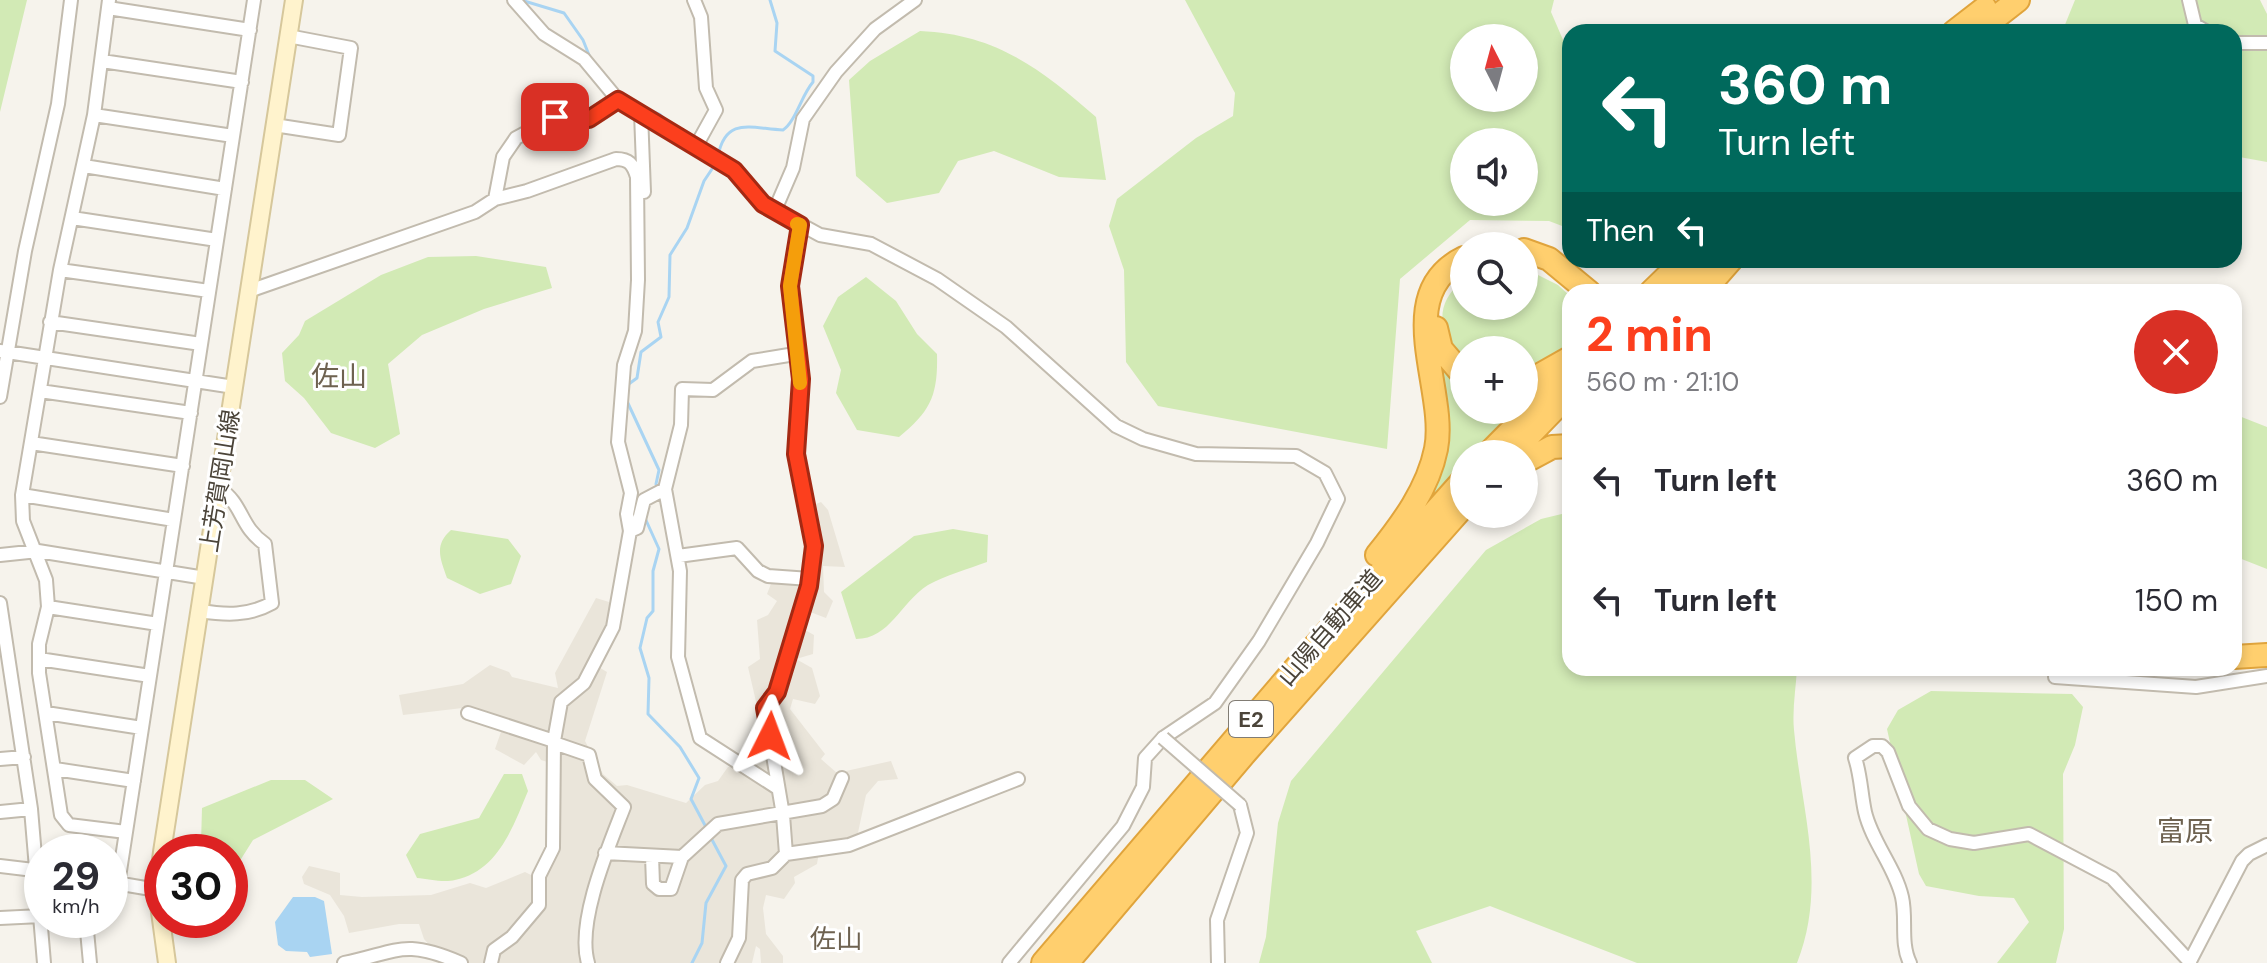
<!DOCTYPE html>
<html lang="en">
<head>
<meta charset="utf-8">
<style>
  :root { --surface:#fff; --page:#f7f7f7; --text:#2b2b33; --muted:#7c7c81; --accent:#fc3f1d }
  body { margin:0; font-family:"DM Sans","Noto Sans JP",sans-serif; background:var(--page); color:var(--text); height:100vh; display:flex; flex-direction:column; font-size:30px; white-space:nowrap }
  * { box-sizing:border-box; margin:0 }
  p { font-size:26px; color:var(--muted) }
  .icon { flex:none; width:44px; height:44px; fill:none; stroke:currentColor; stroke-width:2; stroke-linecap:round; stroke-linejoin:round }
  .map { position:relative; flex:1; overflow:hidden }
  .drawer { position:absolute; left:1562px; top:284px; width:680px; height:392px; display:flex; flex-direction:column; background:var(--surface); border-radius:24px; box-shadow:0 4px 12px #0003 }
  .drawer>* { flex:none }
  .hud { position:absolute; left:1562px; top:24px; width:680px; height:244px; border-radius:24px; box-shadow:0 4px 12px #0003; background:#00695c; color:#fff; overflow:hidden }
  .needle { width:52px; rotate:354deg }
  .buttons { position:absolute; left:1450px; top:24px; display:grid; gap:16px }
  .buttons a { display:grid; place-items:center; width:88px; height:88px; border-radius:50%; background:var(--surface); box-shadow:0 4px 12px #0003; font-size:40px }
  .speed { position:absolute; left:24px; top:834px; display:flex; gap:16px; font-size:40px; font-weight:700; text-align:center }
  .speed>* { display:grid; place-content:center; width:104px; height:104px; border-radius:50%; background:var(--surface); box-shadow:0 4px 12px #0003; line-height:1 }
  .speed small { font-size:20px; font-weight:400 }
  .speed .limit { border:12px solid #d22; background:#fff; color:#111 }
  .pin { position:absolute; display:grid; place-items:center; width:68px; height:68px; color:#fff; margin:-34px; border-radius:16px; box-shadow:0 4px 12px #0006 }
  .me { position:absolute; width:88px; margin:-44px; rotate:3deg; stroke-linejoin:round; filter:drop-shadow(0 0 6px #0008) }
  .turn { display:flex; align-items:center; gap:28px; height:168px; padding:0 24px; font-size:36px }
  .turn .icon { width:104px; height:104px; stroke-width:2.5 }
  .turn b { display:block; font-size:56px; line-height:68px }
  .then { display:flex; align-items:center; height:76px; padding:0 24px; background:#0003; gap:16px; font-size:30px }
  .round { display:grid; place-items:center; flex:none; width:84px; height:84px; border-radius:42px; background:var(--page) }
  .headline { display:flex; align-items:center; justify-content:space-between; height:136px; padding:0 24px }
  h1 { font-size:48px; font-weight:700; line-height:60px; color:var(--accent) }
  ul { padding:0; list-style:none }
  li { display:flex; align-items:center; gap:24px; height:120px; padding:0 24px }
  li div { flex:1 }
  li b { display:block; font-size:30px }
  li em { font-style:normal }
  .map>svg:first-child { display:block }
  .residential { fill:#eae5da }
  .green { fill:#d2eab5; fill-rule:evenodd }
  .water { fill:#a9d4f2 }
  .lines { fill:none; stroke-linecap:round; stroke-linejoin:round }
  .stream { stroke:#a9d4f2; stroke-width:3 }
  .minor-casing { stroke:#c2bbae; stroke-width:16 }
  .secondary-casing { stroke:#d6c79b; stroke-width:20 }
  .motorway-casing { stroke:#e0a43c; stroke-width:26 }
  .minor { stroke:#fff; stroke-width:12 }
  .secondary { stroke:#fff3cd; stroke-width:16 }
  .motorway { stroke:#ffcf6e; stroke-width:22 }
  .minor-bridge-casing { stroke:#c2bbae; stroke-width:16; stroke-linecap:butt }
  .minor-bridge { stroke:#fff; stroke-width:12 }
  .route-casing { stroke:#a42913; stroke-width:20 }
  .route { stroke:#fc3f1d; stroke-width:14 }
  .slow { stroke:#f59e0b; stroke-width:14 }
  .labels { text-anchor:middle; stroke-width:6; stroke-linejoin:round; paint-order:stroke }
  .shield { fill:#fff; stroke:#817c74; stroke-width:2 }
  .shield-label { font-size:22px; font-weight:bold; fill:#4b4439 }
  .street-label { font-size:24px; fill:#4b4439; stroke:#fff }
  .neighbourhood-label { font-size:26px; fill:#6e6250; stroke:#fff }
  .quarter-label { font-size:28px; fill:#6e6250; stroke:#fff }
</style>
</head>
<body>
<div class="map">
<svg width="2267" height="963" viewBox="0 0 2267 963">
  <rect width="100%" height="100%" fill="#f6f3ec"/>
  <path class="residential" d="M821,502L828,510L845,567L823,566L824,592L833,601L826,618L805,610L796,625L814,635L813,654L796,659L812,668L820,696L815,704L793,699L790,709L825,754L821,759L837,773L891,761L898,779L878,781L866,795L856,842L819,852L817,864L794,877L795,883L784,899L766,895L763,908L766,934L783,956V963H761L760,949L756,946L752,963H445L424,939L419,924H399L349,933L344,916L330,895L304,884L302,877L309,866L340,873V895L362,897L431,895L470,883L486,888L525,872L537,878L542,874L555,858L560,838L561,786L554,764L541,760L536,752L524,765L495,749L502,729L498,719L471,707L403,715L399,695L463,684L490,665L509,672L512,677L558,688L555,673L596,598L609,602V617L590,662L607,672L585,741L603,774L617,786L627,785L686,803L705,785L718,781L728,767L735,766L748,770L757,759L772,757L768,722L757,706L748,667L760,659L757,620L768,615L777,601L767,594L774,576L803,573L808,560L798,511Z"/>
  <path class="green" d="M0,0H27L0,112Z
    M1185,0H1554L1551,12L1570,56V229L1549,221L1470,220L1400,279L1387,449L1158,406L1126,362L1124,270L1109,226L1117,199L1196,138L1233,116L1235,93ZM1464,38H1524V98H1464ZM1524,142V202H1464V142Z
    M2075,0H2260L2267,14V162L2234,156V32H2062Z
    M920,31C996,34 1041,69 1096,117L1106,180L1059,177L994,151L958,161L939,193L887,203L856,176L849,80L870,61Z
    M476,256L546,267L552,288L484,309L422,335L388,364L400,434L375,448L331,433L304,398L285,381L282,353L299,335L305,321L381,275L428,257Z
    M1524,268L1558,285L1570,296V345L1524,373V350H1464V367C1442,336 1429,308 1464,279V306H1524Z
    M866,277L896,301L917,334L937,354C938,395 931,411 899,437L857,430L836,393L841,370L823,326L838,297Z
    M1432,356L1464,383V410H1517L1475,454H1464V465L1425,507Z
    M2234,414L2267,427V569L2234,556Z
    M1570,512V668H1797C1796,688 1792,710 1794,730C1801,809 1828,885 1797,963H1637L1490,906L1416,931L1432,963H1259L1266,937L1278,823L1291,781L1486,550L1541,519Z
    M953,529L988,535L987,562C968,569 946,575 928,585C900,603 890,639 856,639L841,592L914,536Z
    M451,530L508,539L521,556L511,584L480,594L447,578C440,558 434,545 451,530Z
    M1931,691L2072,694L2083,707L2075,745L2063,774L2064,929L2056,963H1997L2029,922L2014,898L1979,896L1926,886L1919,874L1887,729L1898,710Z
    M504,774H522L528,791C513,827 498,871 455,880C444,883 428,879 417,878L406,855L420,834L479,818Z
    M271,780H305L333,799L253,840L236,867L230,868V852H212L201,843L202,808Z"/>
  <path class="water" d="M293,897H315L324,901L332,954L310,957L307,952L286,951L278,945L275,922Z"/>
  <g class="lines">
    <path class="stream" d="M521,0L564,13L583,40L591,60
      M633,102L659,114L674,127
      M718,156C726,115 753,129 783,130C796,121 801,96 813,82V76L775,51L777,23L770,0
      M626,386L637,378L641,352L661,337L658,322L669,297L670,255L687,228L704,181L716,163
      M626,399L659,470L656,484
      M645,518L659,549L653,571V611L647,618L640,648L649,678L648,714L680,747L699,778L691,799L707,829
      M692,963L702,943L706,903L726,866L710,836"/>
    <g class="minor-casing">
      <path id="minor" d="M109,0L94,115L60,270L22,495L23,521L46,580L48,607L39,644V673L61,815L69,825L126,832
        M514,0L544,34L584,59L618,100L734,170L763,204L820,235L871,244L937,279L1006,327L1116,426L1143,439L1196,454L1296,456L1325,473L1338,499L1317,543L1259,641L1215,703L1163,738L1145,758L1143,787L1123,826L1009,963
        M694,0L701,17L706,88L716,110L695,148
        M2189,0L2195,25L2207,32
        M108,8L250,30
        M2234,43H2267
        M102,61L242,82
        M641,113L644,192
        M94,115L233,136
        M274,125L339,135L351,48L288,36
        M84,166L225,189
        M774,212L793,168L803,119L836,72L875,29L915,0
        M72,218L217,240
        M60,270L209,291
        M249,291L475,212L495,199L503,157L516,138L555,117L589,119L618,100
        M50,322L201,344
        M0,351L234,387
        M40,391L191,413
        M0,397L25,251L58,104L71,0
        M31,443L183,466
        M665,489L681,425L682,389L713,390L752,361L795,354
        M22,495L174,520
        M630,531L637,528L644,500L665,489L680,571L678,657L700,738L776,787
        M0,555L38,551L205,578
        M678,556L737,548L758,571L768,576L810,579
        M0,603L31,809L44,963
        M48,607L158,624
        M200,611C226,615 249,616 272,603L265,544C239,526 244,505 219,488
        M39,659L150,676
        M2055,677L2196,687L2267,676
        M46,713L142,728
        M468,713L554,741
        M557,744L589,755L595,779L624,807C609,846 576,922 588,963
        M0,759L24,757
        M55,769L134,781
        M0,812L31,809
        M605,853L682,857L718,824L822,806L833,799L842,778
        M786,854L783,815L765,708L777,692L809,586L814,546L796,454L801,379L790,286L800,225
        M652,856L653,884L659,889H671L682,857
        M0,866L42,871
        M110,882L157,890
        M118,884L254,0
        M0,918L41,916
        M86,920L90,963
        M344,963C398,952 403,938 461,963
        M491,963L494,950L512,937L539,905V876L553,848L554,741L561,702L584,683L613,627L630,531L627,514L631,493L618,442L624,365L635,331L638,280L637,177C633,164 629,159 616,159L527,191L495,199
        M727,963L739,938L742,880L747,874L772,868L786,854L849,845L1018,779
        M1218,963L1217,920L1247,833L1240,805
        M1910,963C1900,943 1907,919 1902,897C1895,867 1872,842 1865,812C1861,794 1861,776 1855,758L1873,746H1882L1888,752L1909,806L1928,829L1950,839L1974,843L2029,834L2112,878L2190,962
        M2189,963L2242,861L2249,854L2267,845"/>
    </g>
    <g class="secondary-casing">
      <path id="secondary" d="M167,963L157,890L162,852L294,0"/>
    </g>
    <g class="motorway-casing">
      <path id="motorway" d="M1954,32L1985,8
        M1977,32L2018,0
        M1524,250L1549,259L1589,292
        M1651,292L1684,260
        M1673,292L1707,260
        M1703,292L1731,260
        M1436,328L1441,349L1464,376
        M1524,384L1568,359
        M1488,454L1570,371
        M1511,454L1570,393
        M1524,462L1552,447L1570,446
        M1377,555C1402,524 1428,489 1436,449C1448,390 1390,294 1464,258
        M2234,657L2267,655
        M1043,963L1300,663L1464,479
        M1067,963L1246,752L1464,506"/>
    </g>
    <use href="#minor" class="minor"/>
    <use href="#secondary" class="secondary"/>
    <use href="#motorway" class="motorway"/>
    <g class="minor-bridge-casing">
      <path id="minor-bridge" d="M1163,738L1240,805"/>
    </g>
    <use href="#minor-bridge" class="minor-bridge"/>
  </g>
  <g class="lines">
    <g class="route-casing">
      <path id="route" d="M555,117L589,119L618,100L734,170L763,204L800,225L790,286L801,379L796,454L814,546L809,586L777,692L765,708L770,736"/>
    </g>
    <use href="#route" class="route"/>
    <path class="slow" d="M797,224L800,225L790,286L800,383"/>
  </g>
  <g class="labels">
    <rect class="shield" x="1229" y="701" width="44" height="36" rx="6"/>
    <g class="shield-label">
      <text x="1251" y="727">E2</text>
    </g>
    <g class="street-label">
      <text transform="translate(220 481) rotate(-81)" y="8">上芳賀岡山線</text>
      <text transform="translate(1330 628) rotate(-49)" y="8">山陽自動車道</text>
    </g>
    <g class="neighbourhood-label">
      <text x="836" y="948">佐山</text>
    </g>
    <g class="quarter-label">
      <text x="339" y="386">佐山</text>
      <text x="2185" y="841">富原</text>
    </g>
  </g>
</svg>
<div class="buttons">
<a><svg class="needle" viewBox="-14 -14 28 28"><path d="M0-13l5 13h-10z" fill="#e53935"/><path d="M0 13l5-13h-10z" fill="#7c7c81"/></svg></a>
<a><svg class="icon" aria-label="sound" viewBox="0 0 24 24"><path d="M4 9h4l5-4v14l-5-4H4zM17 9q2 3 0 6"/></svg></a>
<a><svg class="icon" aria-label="search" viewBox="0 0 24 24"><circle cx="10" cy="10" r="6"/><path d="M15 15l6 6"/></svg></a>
<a>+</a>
<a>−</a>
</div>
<div class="speed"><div>29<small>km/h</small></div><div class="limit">30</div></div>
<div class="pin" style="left:555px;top:117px;background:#d93025"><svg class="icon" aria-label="arrive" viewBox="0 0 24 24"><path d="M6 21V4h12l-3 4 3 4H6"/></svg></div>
<svg class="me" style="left:770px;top:736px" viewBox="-20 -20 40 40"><path d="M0-17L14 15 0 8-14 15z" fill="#fc3f1d" stroke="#fff" stroke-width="4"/></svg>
<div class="hud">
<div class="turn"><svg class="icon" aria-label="left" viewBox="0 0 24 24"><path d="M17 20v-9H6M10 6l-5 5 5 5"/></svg><div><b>360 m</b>Turn left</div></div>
<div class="then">Then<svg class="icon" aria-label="left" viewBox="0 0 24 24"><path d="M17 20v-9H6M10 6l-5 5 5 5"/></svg></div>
</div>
<section class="drawer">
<div class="headline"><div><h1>2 min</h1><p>560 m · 21:10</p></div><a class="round" style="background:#d93025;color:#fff"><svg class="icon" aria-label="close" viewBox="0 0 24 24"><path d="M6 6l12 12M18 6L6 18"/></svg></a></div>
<ul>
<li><svg class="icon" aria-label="left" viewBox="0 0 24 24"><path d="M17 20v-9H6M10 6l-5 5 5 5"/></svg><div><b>Turn left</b></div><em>360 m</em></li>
<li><svg class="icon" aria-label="left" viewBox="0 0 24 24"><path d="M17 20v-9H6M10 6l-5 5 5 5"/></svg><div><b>Turn left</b></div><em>150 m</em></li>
</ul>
</section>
</div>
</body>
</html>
